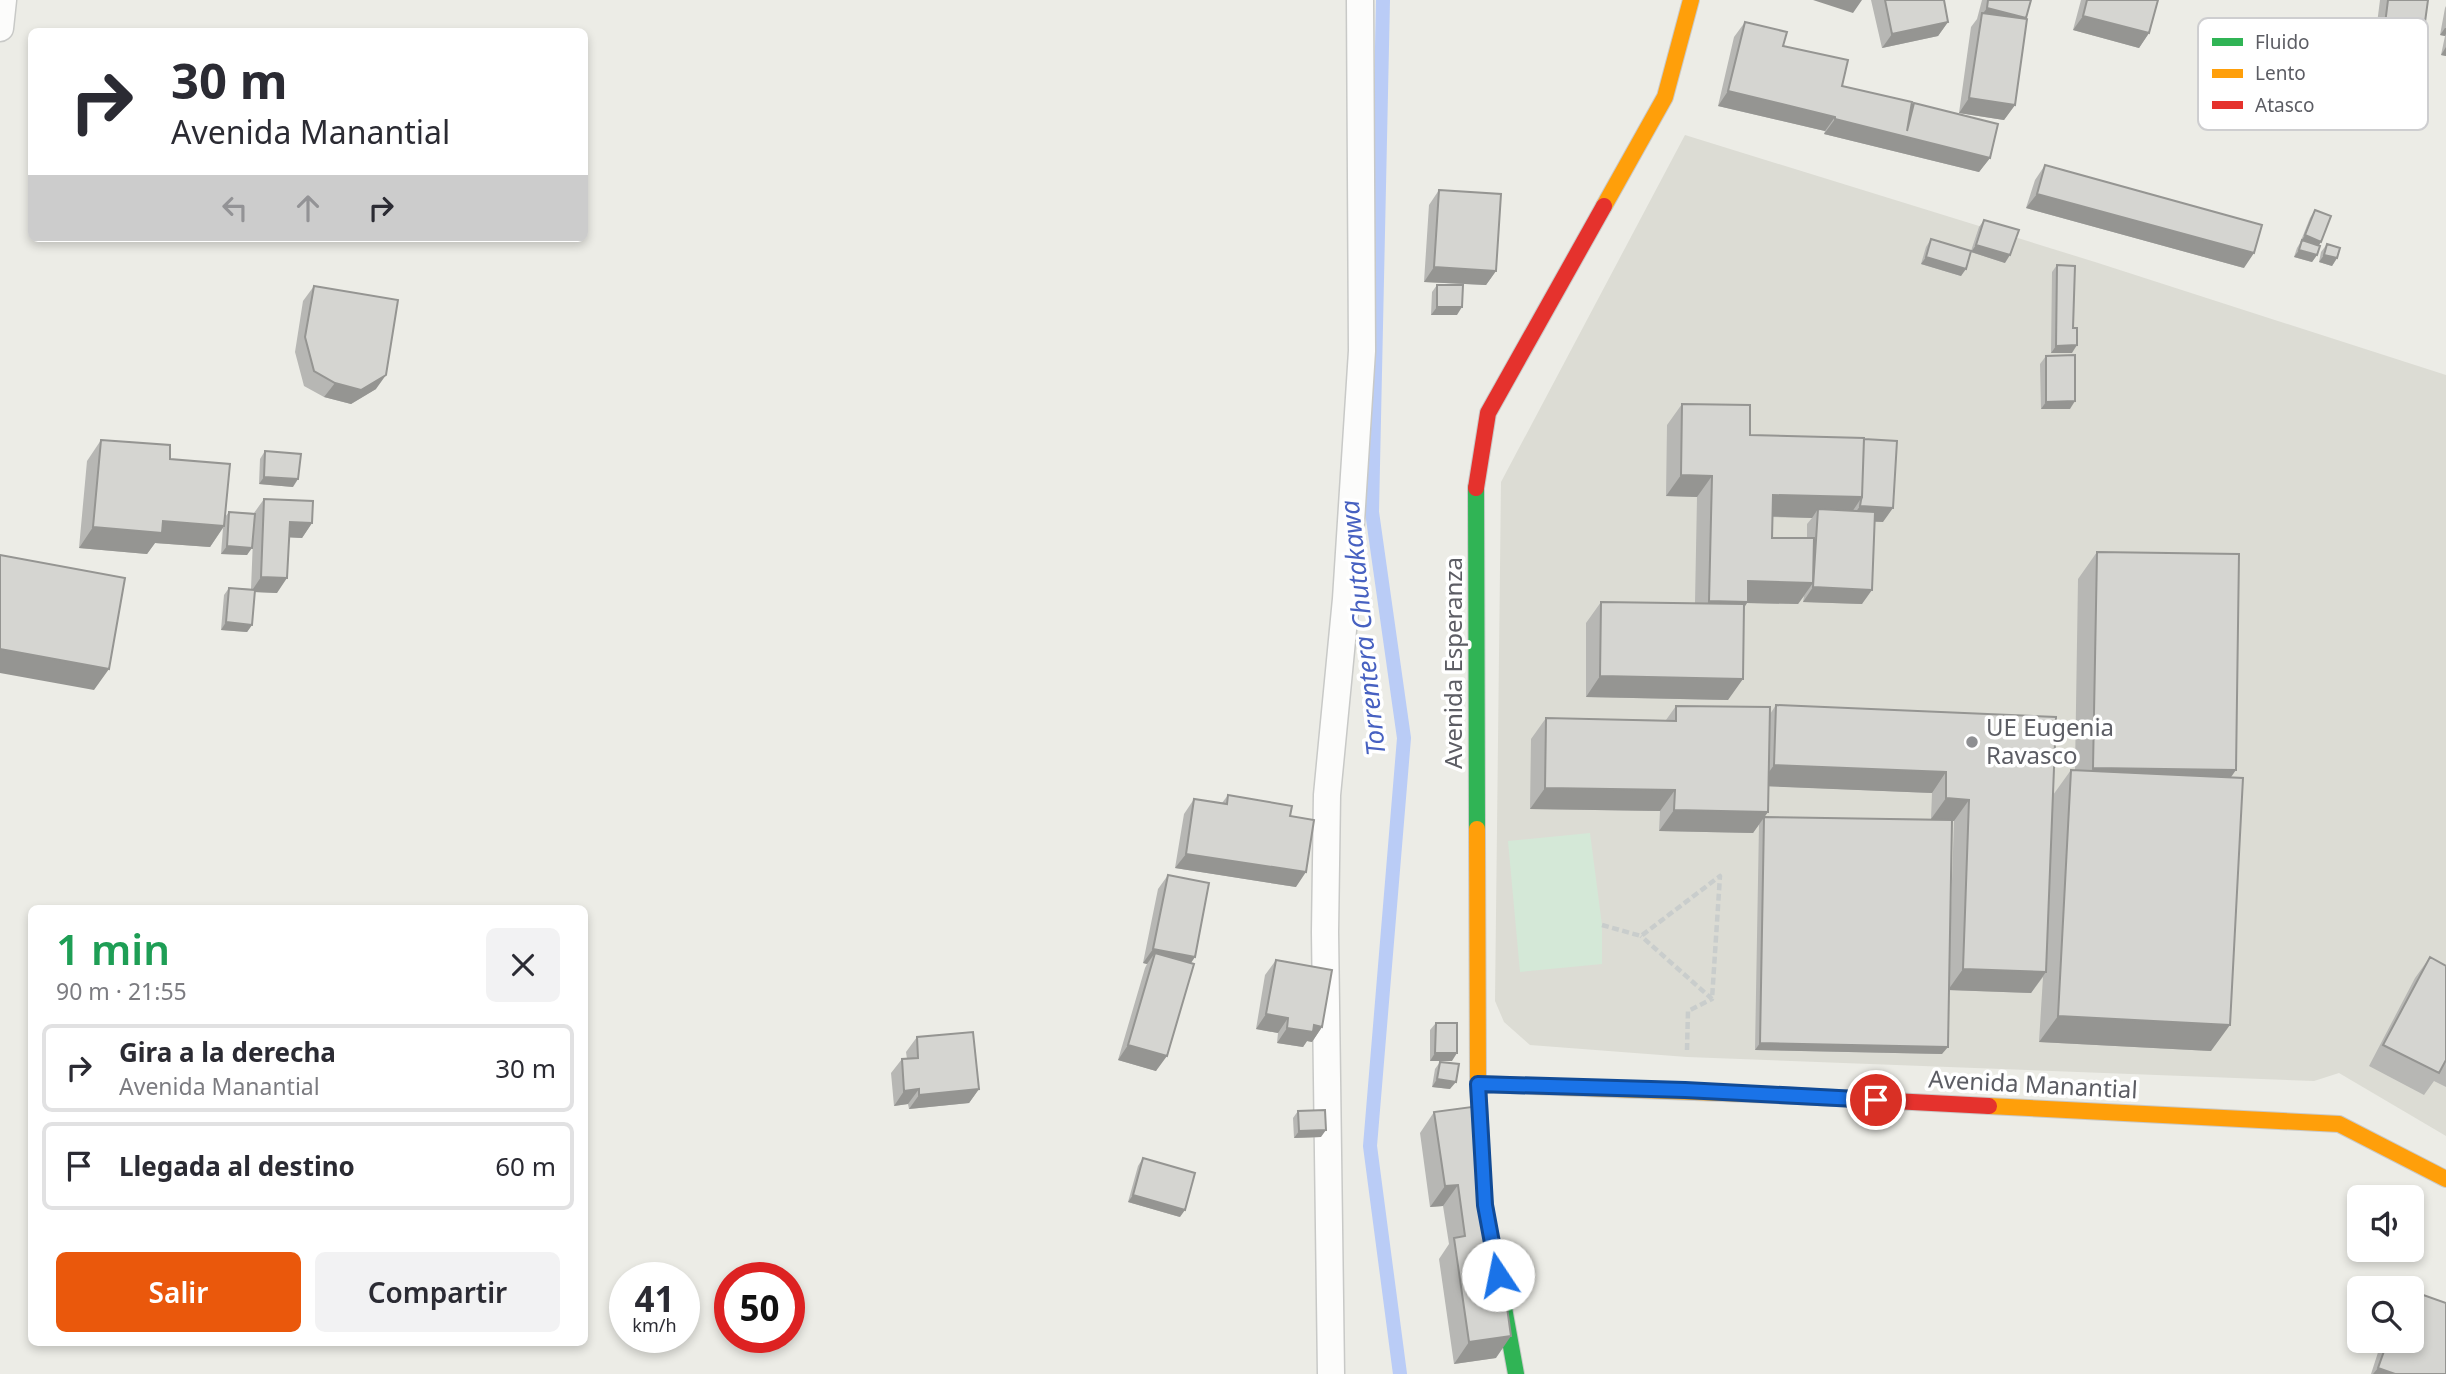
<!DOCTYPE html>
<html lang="es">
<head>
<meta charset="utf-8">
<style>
  :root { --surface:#fff; --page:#f2f2f3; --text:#2b2b33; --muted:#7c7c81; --line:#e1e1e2; --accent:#ea580c }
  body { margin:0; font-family:"Noto Sans",sans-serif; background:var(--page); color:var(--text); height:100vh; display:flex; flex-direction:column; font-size:26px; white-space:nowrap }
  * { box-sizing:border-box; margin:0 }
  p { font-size:23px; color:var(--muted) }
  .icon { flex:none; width:38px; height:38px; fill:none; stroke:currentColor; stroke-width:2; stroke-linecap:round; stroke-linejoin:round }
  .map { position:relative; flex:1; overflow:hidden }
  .drawer { position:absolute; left:28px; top:905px; width:560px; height:441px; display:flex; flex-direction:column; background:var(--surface); border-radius:10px; box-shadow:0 4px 10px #0003 }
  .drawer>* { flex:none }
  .top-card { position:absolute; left:28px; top:28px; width:560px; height:214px; border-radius:10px; box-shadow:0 4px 10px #0003; background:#fff; color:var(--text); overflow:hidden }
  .fabs { position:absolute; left:2347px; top:1185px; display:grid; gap:14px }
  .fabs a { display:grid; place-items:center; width:77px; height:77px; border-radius:10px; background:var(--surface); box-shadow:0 4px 10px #0003; font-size:35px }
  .speed { position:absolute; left:609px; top:1262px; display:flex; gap:14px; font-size:35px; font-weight:700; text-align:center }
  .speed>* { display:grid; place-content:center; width:91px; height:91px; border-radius:50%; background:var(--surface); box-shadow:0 4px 10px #0003; line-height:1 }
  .speed small { font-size:18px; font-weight:400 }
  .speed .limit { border:10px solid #d22; background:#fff; color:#111 }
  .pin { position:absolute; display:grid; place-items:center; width:60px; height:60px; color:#fff; margin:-30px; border:4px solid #fff; border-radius:50%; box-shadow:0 2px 7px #0007 }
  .me { position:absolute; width:77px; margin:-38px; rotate:349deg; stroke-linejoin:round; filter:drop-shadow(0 0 5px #0008) }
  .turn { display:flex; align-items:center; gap:24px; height:147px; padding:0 28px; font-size:32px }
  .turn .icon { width:91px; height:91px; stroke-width:2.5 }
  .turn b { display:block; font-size:49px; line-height:60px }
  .lanes { display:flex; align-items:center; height:66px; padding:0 28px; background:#0003; justify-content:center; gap:35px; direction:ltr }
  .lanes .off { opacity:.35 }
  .round { display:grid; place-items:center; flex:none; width:74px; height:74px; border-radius:10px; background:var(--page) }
  .summary { display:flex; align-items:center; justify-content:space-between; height:119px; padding:0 28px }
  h1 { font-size:42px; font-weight:600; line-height:52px; color:#1e9e55 }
  .action { display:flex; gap:14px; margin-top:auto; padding:14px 28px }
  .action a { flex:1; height:80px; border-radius:10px; background:var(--accent); color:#fff; font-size:28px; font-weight:600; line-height:80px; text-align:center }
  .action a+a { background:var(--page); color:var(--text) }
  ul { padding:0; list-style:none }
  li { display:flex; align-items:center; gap:21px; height:88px; margin:0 14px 10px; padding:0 14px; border:4px solid var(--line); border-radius:10px }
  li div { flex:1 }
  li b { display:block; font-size:26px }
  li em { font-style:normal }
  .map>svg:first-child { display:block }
  .education { fill:#dcdcd4 }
  .green { fill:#d4e8d7 }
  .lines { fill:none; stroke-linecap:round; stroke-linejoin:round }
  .stream { stroke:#baccf6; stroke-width:14 }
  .lane-casing { stroke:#c8c9c7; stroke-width:29 }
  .fast-casing { stroke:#c9c9c8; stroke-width:18 }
  .slow-casing { stroke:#c9c9c8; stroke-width:18 }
  .jam-casing { stroke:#c9c9c8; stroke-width:18 }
  .path { stroke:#c9cdcc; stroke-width:4.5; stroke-dasharray:7 3.5; stroke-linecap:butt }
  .lane { stroke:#fcfcfb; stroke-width:26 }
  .fast { stroke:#30b455; stroke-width:16 }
  .slow { stroke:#ff9f0a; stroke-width:16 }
  .jam { stroke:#e5322d; stroke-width:16 }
  .wall { fill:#b7b7b4; fill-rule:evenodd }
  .shaded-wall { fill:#959592 }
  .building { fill:#d5d5d1; stroke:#959592; stroke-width:2 }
  .route-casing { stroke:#114b97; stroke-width:18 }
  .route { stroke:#1a73e8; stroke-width:12 }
  .poi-dot { fill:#8e8f92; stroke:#fff; stroke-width:2.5 }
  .labels { text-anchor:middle; stroke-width:7; stroke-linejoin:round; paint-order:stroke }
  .street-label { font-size:24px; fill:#5c5d64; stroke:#fff }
  .poi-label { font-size:24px; fill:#5c5d64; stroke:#fff; text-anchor:start }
  .water-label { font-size:26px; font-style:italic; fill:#4761c1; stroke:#fff }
  .key { fill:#fff; stroke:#ceced0; stroke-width:2 }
  .key-label { font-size:19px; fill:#5c5d64 }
</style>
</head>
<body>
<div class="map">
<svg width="2446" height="1374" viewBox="0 0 2446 1374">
  <rect width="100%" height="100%" fill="#ecece6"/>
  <path class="education" d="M1685,135L2095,262L2446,375V1136L2339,1073L2314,1081L1687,1057L1530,1045L1504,1022L1495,1001L1501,482Z"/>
  <path class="green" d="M1590,833L1602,925V964L1520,972L1508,841Z"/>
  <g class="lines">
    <path class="stream" d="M1383,0L1372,512L1404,738L1370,1146L1400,1374"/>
    <g class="lane-casing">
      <path id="lane" d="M0,28L3,0
        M1331,1374L1325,932L1327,795L1346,599L1362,351L1360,0"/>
    </g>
    <g class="fast-casing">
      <path id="fast" d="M1476,488L1477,829
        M1500,1286L1516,1374"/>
    </g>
    <g class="slow-casing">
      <path id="slow" d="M1604,206L1665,97L1691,0
        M1477,829L1478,1084L1482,1161
        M1478,1084L1776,1095
        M1989,1106L2339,1124L2446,1179"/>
    </g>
    <g class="jam-casing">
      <path id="jam" d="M1476,488L1488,413L1604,206
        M1776,1095L1989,1106"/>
    </g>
    <path class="path" d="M1602,925L1641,936L1720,876L1712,999L1641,936
      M1687,1050L1688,1011L1712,999"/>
    <use href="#lane" class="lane"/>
    <use href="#fast" class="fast"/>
    <use href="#slow" class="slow"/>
    <use href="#jam" class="jam"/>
  </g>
  <path class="wall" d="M1871,0H1944L1948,22L1938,36L1882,48Z
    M1982,0H2031L2026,19L2015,105L2004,120L1959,113L1971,27L1977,19Z
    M2081,0H2158L2149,33L2139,48L2073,30Z
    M2380,0H2428L2412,59L2373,55Z
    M2446,6V56L2441,55L2445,36L2440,35L2445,8Z
    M1745,22L1783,46L1842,86L1911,107L1914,103L1990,158L1979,172L1824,134L1825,131L1718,106L1734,37Z
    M2045,165L2244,268L2026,208L2035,180Z
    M1439,190L1496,271L1486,285L1424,282L1429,205Z
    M2315,210L2321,242L2319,245L2317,255L2312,262L2294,257L2297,248L2300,243L2310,218Z
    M1984,220L2005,263L1971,252L1961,276L1921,264L1926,247L1931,239L1971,251L1979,227Z
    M2327,244L2337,258L2332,266L2319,262L2321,252Z
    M2057,265L2072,353H2051L2052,272Z
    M1437,285L1457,315H1431L1432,292Z
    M314,286L376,389L351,404L324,397L304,386L295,352L303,301Z
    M2046,356L2070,409H2041L2040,364Z
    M1682,404L1750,435L1864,438L1883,522H1875L1862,604L1803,602L1804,596L1798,604L1747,603L1744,608L1728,700L1586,697V623L1601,602L1695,603L1697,497L1666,496L1667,425ZM1772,517L1812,518L1807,524V538H1772Z
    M101,440L170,459L225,517L229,512L254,513L264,499L312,523L302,538L289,537L277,593L255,592L252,625L247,632L221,630L224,595L229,588L251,589L253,539L247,555L221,554L223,528L210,547L155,543L147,554L79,548L87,461Z
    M265,451L293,487L259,484L260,459Z
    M2097,552L2231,777L2211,1051L2039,1042L2043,977L2031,993L1949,990L1942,1054L1755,1050L1759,824L1753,833L1659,831L1660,811L1530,809L1531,739L1546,718L1666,720L1676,706L1770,714L1776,705L2053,795L2071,770H2075L2078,579ZM1769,786L1932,793L1931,819L1764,817L1768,812ZM1952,821H1954L1950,941Z
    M1228,795L1290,816L1296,887L1175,868L1184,814L1194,799L1222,803Z
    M1168,875L1191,963L1156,1071L1118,1060L1145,968L1147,964L1143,963L1158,889Z
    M2430,957L2446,966V1087L2434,1081L2424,1095L2369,1066L2415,978Z
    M1276,960L1322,1027L1312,1042L1307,1041L1303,1047L1277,1043L1278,1033L1256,1029L1265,975Z
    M1436,1023L1452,1061H1430V1030Z
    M917,1037L979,1089L969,1103L909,1109L908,1104L894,1106L891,1073L902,1059H907L906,1052Z
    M1440,1062L1450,1089L1432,1087L1435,1069Z
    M1479,1106L1496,1358L1454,1364L1439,1259L1449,1244L1443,1206L1430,1207L1420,1133L1434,1112Z
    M1298,1111L1321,1137L1294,1138L1293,1118Z
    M1143,1158L1180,1217L1128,1202L1138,1166Z
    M2382,1340H2412L2446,1374H2371Z"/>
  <path class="shaded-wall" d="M1813,0H1862L1853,13Z
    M1987,8L2026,18L2016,33L1981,16Z
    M2083,16L2149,33L2139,48L2073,30Z
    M1948,22L1938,36L1882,48L1892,34Z
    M2445,28H2446V34L2445,36L2440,35Z
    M2383,40L2422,44L2412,59L2373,55Z
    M2446,47V56L2441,55Z
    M1728,91L1835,117L1825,131L1718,106Z
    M1969,98L2015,105L2004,120L1959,113Z
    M1835,119L1990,158L1979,172L1824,134Z
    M2037,194L2254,253L2244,268L2026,208Z
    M2305,235L2321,242L2316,249L2302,240L2300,243Z
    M1976,245L2010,255L2005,263L1971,252Z
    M2299,250L2317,255L2312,262L2294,257Z
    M2324,255L2337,258L2332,266L2319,262Z
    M1926,257L1966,269L1961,276L1921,264Z
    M1434,267L1496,271L1486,285L1424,282Z
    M1437,307H1462L1457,315H1431Z
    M2077,345L2072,353H2051L2056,346Z
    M386,375L376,389L351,404L324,397L335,383Z
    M2075,401L2070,409H2041L2046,402Z
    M1681,475L1712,476L1697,497L1666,496Z
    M264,477L298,479L293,487L259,484Z
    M1773,495L1862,497L1848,518L1818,509L1812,518L1758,516Z
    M1860,506L1893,508L1883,522L1850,520Z
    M163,521L224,526L210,547L155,543L147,554L79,548L93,527Z
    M290,522L312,523L302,538L280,537Z
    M227,546L252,548L247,555L221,554Z
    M261,577L287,578L277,593L251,592Z
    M1748,581L1813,583L1798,604L1747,603L1733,623H1694L1709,601Z
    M1813,587L1872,590L1862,604L1803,602Z
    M226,622L252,625L247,632L221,630Z
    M0,649L109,669L94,690L0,673Z
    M1600,676L1743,679L1728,700L1586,697Z
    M1774,765L1946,772L1932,793L1759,786Z
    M2093,768L2236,770L2217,797L2075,795Z
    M1545,788L1675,790L1660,811L1530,809Z
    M1946,798L1969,800L1954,821L1931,819Z
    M1674,810L1768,812L1753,833L1659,831Z
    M1186,854L1306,872L1296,887L1175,868Z
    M1153,949L1195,957L1185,972L1155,953L1147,964L1143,963Z
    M1963,969L2046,972L2031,993L1948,990Z
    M1266,1014L1288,1018L1278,1033L1256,1029Z
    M2058,1016L2230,1025L2211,1051L2039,1042Z
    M1314,1025L1322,1027L1312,1042L1307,1041L1303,1047L1277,1043L1287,1028Z
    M1760,1043L1948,1047L1942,1054L1755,1050Z
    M1128,1045L1167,1056L1156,1071L1118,1060Z
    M1435,1053H1457L1452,1061H1430Z
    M1437,1079L1456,1082L1450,1089L1432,1087Z
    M919,1089L908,1104L894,1106L904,1091Z
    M979,1089L969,1103L909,1109L919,1095Z
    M1326,1130L1321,1137L1294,1138L1299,1131Z
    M1458,1185L1443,1206L1430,1207L1445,1186Z
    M1133,1195L1185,1210L1180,1217L1128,1202Z
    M1511,1336L1496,1358L1454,1364L1469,1342Z
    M2378,1368L2395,1374H2373Z"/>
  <path class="building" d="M1885,0H1944L1948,22L1892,34Z
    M1988,0H2031L2026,18L1987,8Z
    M2087,0H2158L2149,33L2083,16Z
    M2388,0H2428L2422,44L2383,40Z
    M1982,13L2027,19L2015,105L1969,98Z
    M1745,22L1787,32L1783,46L1848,60L1842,86L1912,102L1907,131L1914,103L1998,124L1990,158L1835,119V117L1728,91Z
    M2045,165L2262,225L2254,253L2037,194Z
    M1439,190L1501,194L1496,271L1434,267Z
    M2315,210L2331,216L2321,242L2305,235Z
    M1984,220L2019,230L2010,255L1976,245Z
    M1931,239L1971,251L1966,269L1926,257Z
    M2302,240L2320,246L2317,255L2299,250Z
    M2327,244L2340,248L2337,258L2324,255Z
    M2057,265L2075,266L2073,328H2077V345L2056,346Z
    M1437,285H1463L1462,307H1437Z
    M314,286L398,300L386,375L361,390L335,383L314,371L305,337Z
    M2075,355V401L2046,402V356Z
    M1682,404L1750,405V435L1864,438L1862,497L1773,495L1772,538H1814L1813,583L1748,581V602L1709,601L1712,476L1681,475Z
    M1864,439L1897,441L1893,508L1860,506L1861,500L1862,497Z
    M101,440L170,445V459L230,464L224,526L163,521L162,533L93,527Z
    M265,451L301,454L298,479L264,477Z
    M264,499L313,501L312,523L290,522L287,578L261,577Z
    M1818,509L1875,512L1872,590L1813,587Z
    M229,512L255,514L252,548L227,546Z
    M2097,552L2239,554L2236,770L2093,768Z
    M0,555L125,578L109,669L0,649Z
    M229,588L255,590L252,625L226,622Z
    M1601,602L1744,604L1743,679L1600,676Z
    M1776,705L2056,717L2046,972L1963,969L1969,800L1946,798V772L1774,765Z
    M1676,706L1770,707L1768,812L1674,810L1675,790L1545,788L1546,718L1676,721Z
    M2071,770L2243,778L2230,1025L2058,1016Z
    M1228,795L1292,806L1290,816L1314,820L1306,872L1186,854L1194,799L1227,804Z
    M1764,817L1952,820L1948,1047L1760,1043Z
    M1168,875L1209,883L1195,957L1153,949Z
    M1155,953L1194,964L1167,1056L1128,1045Z
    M2430,957L2446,966V1060L2439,1073L2383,1045Z
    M1276,960L1332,970L1322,1027L1314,1025L1313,1032L1287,1028L1288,1018L1266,1014Z
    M1436,1023H1457V1053H1435Z
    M973,1032L979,1089L919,1095V1089L904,1091L902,1059L918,1058L917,1037Z
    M1440,1062L1459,1064L1456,1082L1437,1079Z
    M1479,1106L1511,1336L1469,1342L1454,1238L1465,1236L1458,1185L1445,1186L1434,1112Z
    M1325,1110L1326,1130L1299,1131L1298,1111Z
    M1143,1158L1195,1173L1185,1210L1133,1195Z
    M2412,1291L2446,1303V1374H2395L2378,1368L2388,1340H2412Z"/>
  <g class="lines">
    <g class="route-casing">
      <path id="route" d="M1498,1275L1485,1205L1478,1084L1685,1090L1876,1100"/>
    </g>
    <use href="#route" class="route"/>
  </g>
  <circle class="poi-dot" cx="1972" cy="742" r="7"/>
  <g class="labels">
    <g class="street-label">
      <text transform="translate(1454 663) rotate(-90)" y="8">Avenida Esperanza</text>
      <text transform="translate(2033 1085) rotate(3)" y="8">Avenida Manantial</text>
    </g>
    <g class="poi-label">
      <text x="1986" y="736">UE Eugenia<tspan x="1986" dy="28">Ravasco</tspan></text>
    </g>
    <g class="water-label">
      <text transform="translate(1363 628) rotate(-96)" y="9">Torrentera Chutakawa</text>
    </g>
  </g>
  <rect x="2198" y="18" width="230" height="112" rx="10" class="key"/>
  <rect x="2212" y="38" width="31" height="8" fill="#30b455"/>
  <rect x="2212" y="69" width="31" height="9" fill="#ff9f0a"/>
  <rect x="2212" y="101" width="31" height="8" fill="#e5322d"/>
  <g class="key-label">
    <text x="2255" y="49">Fluido</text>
    <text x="2255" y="80">Lento</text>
    <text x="2255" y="112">Atasco</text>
  </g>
</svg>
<div class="fabs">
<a><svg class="icon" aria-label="sound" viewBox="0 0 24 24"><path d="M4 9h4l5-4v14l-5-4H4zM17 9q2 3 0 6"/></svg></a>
<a><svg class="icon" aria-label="search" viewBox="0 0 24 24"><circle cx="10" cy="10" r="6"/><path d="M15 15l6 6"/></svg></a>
</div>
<div class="speed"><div>41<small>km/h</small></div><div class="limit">50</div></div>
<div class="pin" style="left:1876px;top:1100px;background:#d93025"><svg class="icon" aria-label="arrive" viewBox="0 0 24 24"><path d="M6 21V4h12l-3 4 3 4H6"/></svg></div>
<svg class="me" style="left:1498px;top:1275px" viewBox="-20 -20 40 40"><circle r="19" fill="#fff"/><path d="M0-13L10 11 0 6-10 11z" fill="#1a73e8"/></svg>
<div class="top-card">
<div class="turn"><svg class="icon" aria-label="right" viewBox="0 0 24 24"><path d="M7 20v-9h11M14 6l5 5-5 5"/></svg><div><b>30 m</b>Avenida Manantial</div></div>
<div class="lanes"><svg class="icon off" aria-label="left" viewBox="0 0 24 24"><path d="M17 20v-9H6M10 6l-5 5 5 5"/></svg><svg class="icon off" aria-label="ahead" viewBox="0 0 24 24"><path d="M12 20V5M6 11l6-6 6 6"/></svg><svg class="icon" aria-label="right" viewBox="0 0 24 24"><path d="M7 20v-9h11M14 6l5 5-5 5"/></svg></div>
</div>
<section class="drawer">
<div class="summary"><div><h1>1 min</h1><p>90 m · 21:55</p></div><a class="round"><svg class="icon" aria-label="close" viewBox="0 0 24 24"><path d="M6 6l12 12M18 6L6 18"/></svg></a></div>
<ul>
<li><svg class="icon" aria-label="right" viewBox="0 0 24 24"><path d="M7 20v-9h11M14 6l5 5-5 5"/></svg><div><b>Gira a la derecha</b><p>Avenida Manantial</p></div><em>30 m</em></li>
<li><svg class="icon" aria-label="arrive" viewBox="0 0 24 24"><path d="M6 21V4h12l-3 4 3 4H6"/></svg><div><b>Llegada al destino</b></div><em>60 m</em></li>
</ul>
<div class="action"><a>Salir</a><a>Compartir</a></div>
</section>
</div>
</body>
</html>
